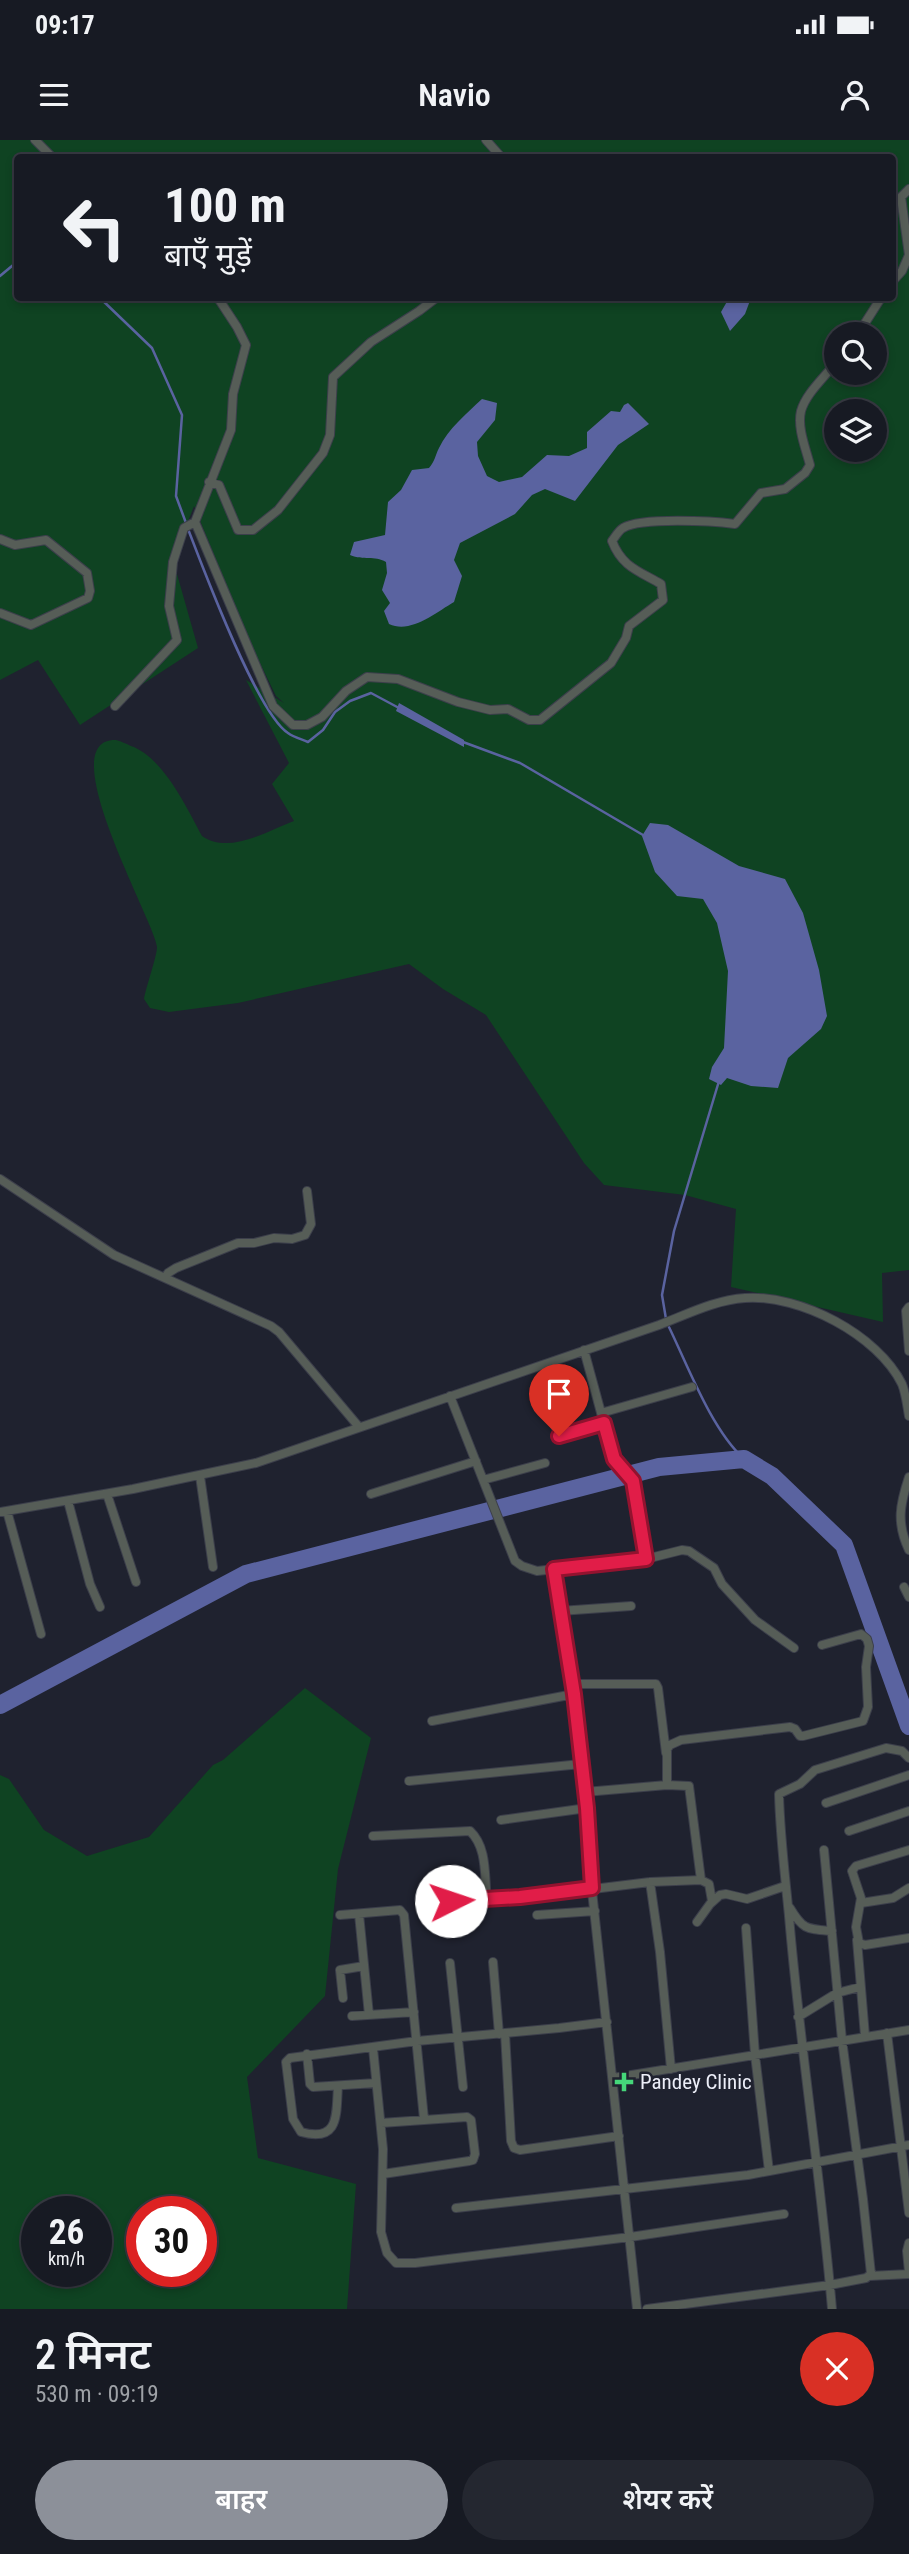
<!DOCTYPE html>
<html lang="hi">
<head>
<meta charset="utf-8">
<style>
  :root { --surface:#171a23; --page:#242730; --text:#f1f3f6; --muted:#9ea1a6; --line:#363841; --accent:#8c9099 }
  body { margin:0; font-family:"Roboto Condensed","Noto Sans Devanagari",sans-serif; background:var(--page); color:var(--text); height:100vh; display:flex; flex-direction:column; font-size:26px; white-space:nowrap }
  * { box-sizing:border-box; margin:0 }
  p { font-size:23px; color:var(--muted) }
  .icon { flex:none; width:38px; height:38px; fill:none; stroke:currentColor; stroke-width:2; stroke-linecap:round; stroke-linejoin:round }
  .map { position:relative; height:2169px; overflow:hidden }
  .side { display:flex; flex-direction:column; background:var(--surface); flex:1 }
  .side>* { flex:none }
  .banner { position:absolute; left:14px; top:14px; width:882px; height:147px; border-radius:7px; box-shadow:0 4px 10px #0003,0 0 0 2px var(--line); background:#171a23; color:var(--text); overflow:hidden }
  .tools { position:absolute; left:824px; top:182px; display:grid; gap:14px }
  .tools a { display:grid; place-items:center; width:63px; height:63px; border-radius:50%; background:var(--surface); box-shadow:0 4px 10px #0003,0 0 0 2px var(--line); font-size:35px }
  .speed { position:absolute; left:21px; top:2056px; display:flex; gap:14px; font-size:35px; font-weight:700; text-align:center }
  .speed>* { display:grid; place-content:center; width:91px; height:91px; border-radius:50%; background:var(--surface); box-shadow:0 4px 10px #0003,0 0 0 2px var(--line); line-height:1 }
  .speed small { font-size:18px; font-weight:400 }
  .speed .limit { border:10px solid #d22; background:#fff; color:#111 }
  .pin { position:absolute; display:grid; place-items:center; width:60px; height:60px; color:#fff; margin:-72px -30px; border-radius:50% 50% 50% 0; rotate:-45deg; box-shadow:0 0 7px #0007 }
  .pin .icon { rotate:45deg }
  .me { position:absolute; width:77px; margin:-38px; rotate:86deg; stroke-linejoin:round; filter:drop-shadow(0 0 5px #0008) }
  .turn { display:flex; align-items:center; gap:24px; height:147px; padding:0 35px; font-size:32px }
  .turn .icon { width:91px; height:91px; stroke-width:2.5 }
  .turn b { display:block; font-size:49px; line-height:60px }
  .round { display:grid; place-items:center; flex:none; width:74px; height:74px; border-radius:37px; background:var(--page) }
  .headline { display:flex; align-items:center; justify-content:space-between; height:119px; padding:0 35px }
  h1 { font-size:42px; font-weight:600; line-height:52px }
  .button { display:flex; gap:14px; margin-top:auto; padding:14px 35px }
  .button a { flex:1; height:80px; border-radius:42px; background:var(--accent); color:#fff; font-size:28px; font-weight:600; line-height:80px; text-align:center }
  .button a+a { background:var(--page); color:var(--text) }
  .status { display:flex; justify-content:space-between; align-items:center; height:49px; padding:0 35px; background:var(--surface); direction:ltr }
  .status svg { height:19px; fill:currentColor }
  header { display:flex; justify-content:space-between; align-items:center; height:91px; padding:0 35px; background:var(--surface); font-size:32px; font-weight:600 }
  .map>svg:first-child { display:block }
  .green { fill:#0f4322; fill-rule:evenodd }
  .water { fill:#5a63a0 }
  .lines { fill:none; stroke-linecap:round; stroke-linejoin:round }
  .stream { stroke:#5a63a0; stroke-width:2.5 }
  .river { stroke:#5a63a0; stroke-width:18 }
  .minor-casing { stroke:#3c3f4b; stroke-width:10 }
  .minor { stroke:#565d57; stroke-width:8 }
  .route-casing { stroke:#92132f; stroke-width:18 }
  .route { stroke:#e11d48; stroke-width:12 }
  .poi-dot { fill:#45d77a; stroke:#1f222f; stroke-width:2.5 }
  .labels { text-anchor:middle; stroke-width:5; stroke-linejoin:round; paint-order:stroke }
  .poi-label { font-size:21px; fill:#eceef8; stroke:#1f222f; text-anchor:start }
</style>
</head>
<body>
<div class="status"><b>09:17</b><svg viewBox="0 0 49 12"><path d="M0 12V9h3v3zM5 12V6h3v6zM10 12V3h3v9zM15 12V0h3v12zM26 1h20v11H26zM47 4h2v5h-2z"/></svg></div>
<header><svg class="icon" aria-label="menu" viewBox="0 0 24 24"><path d="M4 6h16M4 12h16M4 18h16"/></svg>Navio<svg class="icon" aria-label="person" viewBox="0 0 24 24"><circle cx="12" cy="8" r="4"/><path d="M4 21q1-7 8-7t8 7"/></svg></header>
<div class="map">
<svg width="909" height="2169" viewBox="0 0 909 2169">
  <rect width="100%" height="100%" fill="#1f222f"/>
  <path class="green" d="M0,0H909V1130L882,1133L883,1182L731,1147L736,1069L685,1055L604,1045L584,1023L486,875L443,849L409,824L238,863L169,872L150,868L144,859C146,847 157,816 157,807C156,784 49,598 116,600C120,601 127,604 131,606C163,617 187,668 202,696C229,715 267,691 294,681L272,644L289,623L246,540L284,563L276,556L251,505L194,366L173,420L198,508L80,585L38,520L0,540ZM18,18H892V158H18ZM836,194H875V233H836ZM836,271H875V310H836Z
    M305,1548L371,1598L338,1729L325,1856L247,1937L258,2018L356,2044L347,2169H0V1635L9,1639L44,1690L87,1716L149,1697L213,1625L223,1620ZM37,2072H96V2132H37ZM142,2072H201V2132H142Z"/>
  <path class="water" d="M729,158H751L745,174L730,191L721,172Z
    M482,259L497,263L495,280L477,302L478,316L487,336L499,342L522,337L547,315L569,316L587,308V292L611,271L620,272L624,265L628,263L649,284L618,305L575,361L545,349L532,355L515,374L460,403L454,420L462,436L454,462C435,473 411,494 389,484L384,471L390,463L382,450L387,433L386,422C374,415 364,421 350,415L354,402L385,395L388,362L401,350L412,330L429,328C435,321 435,316 439,308C448,289 467,273 482,259Z
    M399,563L464,600V607L396,571Z
    M650,683L668,685L739,726L785,739L803,773L819,830L827,876L821,889L788,918L778,948L751,946L727,938L721,945L709,939L712,927L724,908L728,831L717,783L703,759L677,756L655,732L642,696Z"/>
  <g class="lines">
    <path class="stream" d="M0,136L18,121
      M100,158L152,208L182,275L176,356L186,383
      M188,389C203,428 257,573 288,593C293,597 301,599 308,602L323,590L335,572L350,561L371,553L399,568
      M463,602L520,623L643,695
      M666,1179L662,1155L674,1091L719,941
      M668,1185C688,1226 711,1289 744,1319"/>
    <path class="river" d="M0,1565L246,1434L659,1327L744,1319L772,1336L844,1405L909,1586"/>
    <g class="minor-casing">
      <path id="minor" d="M35,0L53,18
        M486,0L502,18
        M892,142L902,131L909,115L901,57L909,49
        M858,194L881,158
        M209,342L219,345L238,390H253L278,370L323,313L330,295L333,237L371,202L419,171L436,158
        M195,382L231,290L233,254L246,205L237,187L218,158
        M0,399L15,405L46,400L87,433L90,451L88,458L31,485L0,473
        M115,566L177,500L169,466L173,422L184,388L195,382L273,566L293,585H307L322,577L346,551L367,537L398,539L458,562L490,570L508,569L529,580H540L611,523L626,498L629,486L663,460L661,444C639,431 622,427 612,401C615,397 619,390 623,388C641,377 713,381 735,384L761,353L785,349L805,333L810,325C806,309 797,288 801,271C806,253 825,237 836,222
        M0,1039L114,1115L271,1186L279,1192L359,1287
        M165,1138L168,1133L176,1128L238,1103H254L274,1098L292,1099L305,1095L311,1084L307,1051
        M909,1167L906,1171L909,1211
        M450,1256L515,1421L522,1426L537,1431L646,1419L633,1341L613,1317L584,1210
        M548,1273L561,1297L604,1283
        M601,1273L692,1247
        M200,1336L213,1427
        M909,1337C900,1364 896,1383 909,1410
        M483,1340L545,1323
        M107,1354L136,1442
        M371,1354L476,1321
        M68,1361L90,1444L100,1467
        M7,1371L41,1494
        M0,1372L133,1349L256,1323L659,1185C688,1174 715,1160 745,1158C800,1154 878,1195 902,1244C906,1254 907,1265 909,1276
        M646,1419L682,1410L689,1411L714,1428L722,1444L755,1480L794,1508
        M553,1429C570,1530 585,1630 590,1732L637,2169
        M904,1447L909,1457
        M560,1471L631,1466
        M572,1544H656L658,1548L666,1613
        M432,1581L574,1554
        M409,1641L581,1624
        M667,1645V1609L670,1605L681,1600L790,1587L795,1589L800,1596H803L863,1581L868,1567L866,1527L869,1506L867,1499L861,1494L822,1505
        M585,1652L667,1645L689,1646L701,1740
        M826,1663L909,1635
        M501,1680L587,1668
        M849,1691L909,1671
        M373,1696L470,1691C488,1708 484,1737 487,1759
        M909,1710L856,1726L852,1731L861,1758L856,1787L859,1803L865,1805L909,1798
        M650,1742L660,1812L671,1929
        M451,1761L544,1755L650,1742L701,1740L709,1744L712,1761
        M861,1763L893,1758L909,1748
        M790,1768C803,1790 807,1789 832,1791
        M359,1774L369,1875
        M340,1775L400,1770L404,1775L424,1979
        M537,1775L595,1771
        M697,1782L710,1764L720,1755L726,1754L747,1759L785,1746
        M746,1788L755,1915L769,2031
        M857,1800L865,1896
        M493,1822L499,1894
        M450,1823L463,1947
        M343,1858L340,1830L364,1826
        M352,1876L414,1872
        M798,1877L837,1853L860,1847
        M505,1893L511,2001L514,2008L520,2010L619,1996
        M887,1893L909,2073
        M373,1908L383,2009L381,2092L387,2113L396,2123H415L630,2097L784,2074
        M307,1914L310,1944L313,1947L376,1943
        M613,1938L909,1890
        M338,1946C336,1974 340,2003 301,1992L293,1979L286,1922L290,1918L417,1901L559,1888L607,1882
        M381,1983L467,1977L471,1980L475,2014L473,2020L469,2021L383,2034
        M456,2068L748,2035L909,2005
        M909,2103L907,2111L909,2132
        M869,2136L909,2134
        M647,2169L830,2145L866,2138L871,2134L863,2059L842,1900L824,1710
        M832,2169C821,2038 800,1908 789,1776C785,1735 780,1695 779,1654L800,1644L815,1630L886,1608L902,1611L909,1618"/>
    </g>
    <use href="#minor" class="minor"/>
  </g>
  <g class="lines">
    <g class="route-casing">
      <path id="route" d="M451,1761L520,1757L592,1748L587,1668L574,1554L554,1429L646,1419L633,1341L614,1319L604,1283L559,1296"/>
    </g>
    <use href="#route" class="route"/>
  </g>
  <path class="poi-dot" d="M620.5 1931.5h7v7h7v7h-7v7h-7v-7h-7v-7h7z"/>
  <g class="labels">
    <g class="poi-label">
      <text x="640" y="1949">Pandey Clinic</text>
    </g>
  </g>
</svg>
<div class="tools">
<a><svg class="icon" aria-label="search" viewBox="0 0 24 24"><circle cx="10" cy="10" r="6"/><path d="M15 15l6 6"/></svg></a>
<a><svg class="icon" aria-label="layers" viewBox="0 0 24 24"><path d="M12 4l9 5-9 5-9-5zM3 14l9 5 9-5"/></svg></a>
</div>
<div class="speed"><div>26<small>km/h</small></div><div class="limit">30</div></div>
<div class="pin" style="left:559px;top:1296px;background:#d93025"><svg class="icon" aria-label="arrive" viewBox="0 0 24 24"><path d="M6 21V4h12l-3 4 3 4H6"/></svg></div>
<svg class="me" style="left:451px;top:1761px" viewBox="-20 -20 40 40"><circle r="19" fill="#fff"/><path d="M0-13L10 11 0 6-10 11z" fill="#e11d48"/></svg>
<div class="banner">
<div class="turn"><svg class="icon" aria-label="left" viewBox="0 0 24 24"><path d="M17 20v-9H6M10 6l-5 5 5 5"/></svg><div><b>100 m</b>बाएँ मुड़ें</div></div>
</div>
</div>
<section class="side">
<div class="headline"><div><h1>2 मिनट</h1><p>530 m · 09:19</p></div><a class="round" style="background:#d93025;color:#fff"><svg class="icon" aria-label="close" viewBox="0 0 24 24"><path d="M6 6l12 12M18 6L6 18"/></svg></a></div>
<div class="button"><a>बाहर</a><a>शेयर करें</a></div>
</section>
</body>
</html>
